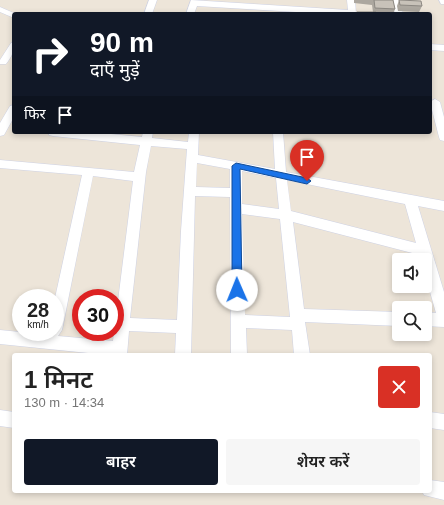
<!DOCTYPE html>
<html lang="hi">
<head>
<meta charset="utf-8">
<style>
  :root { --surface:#fff; --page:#f6f6f6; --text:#222; --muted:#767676; --accent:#111827 }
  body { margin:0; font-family:Arial,"Noto Sans Devanagari",sans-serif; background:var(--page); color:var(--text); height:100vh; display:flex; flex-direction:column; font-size:15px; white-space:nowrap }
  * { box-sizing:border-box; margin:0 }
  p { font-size:13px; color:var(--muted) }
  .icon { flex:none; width:22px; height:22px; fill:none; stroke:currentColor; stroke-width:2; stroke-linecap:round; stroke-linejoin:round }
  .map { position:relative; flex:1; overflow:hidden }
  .drawer { position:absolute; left:12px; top:353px; width:420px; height:140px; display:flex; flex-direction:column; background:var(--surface); border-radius:4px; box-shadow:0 2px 6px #0003 }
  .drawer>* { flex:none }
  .hud { position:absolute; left:12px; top:12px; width:420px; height:122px; border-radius:4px; box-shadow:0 2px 6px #0003; background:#111827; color:#fff; overflow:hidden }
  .controls { position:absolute; left:392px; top:253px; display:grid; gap:8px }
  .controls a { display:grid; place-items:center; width:40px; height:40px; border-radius:4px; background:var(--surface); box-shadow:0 2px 6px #0003; font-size:20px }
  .speed { position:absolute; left:12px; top:289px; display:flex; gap:8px; font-size:20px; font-weight:700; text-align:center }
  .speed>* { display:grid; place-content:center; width:52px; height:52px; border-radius:50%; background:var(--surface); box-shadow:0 2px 6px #0003; line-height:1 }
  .speed small { font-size:10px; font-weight:400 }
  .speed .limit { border:6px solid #d22; background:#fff; color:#111 }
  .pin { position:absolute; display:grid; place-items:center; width:34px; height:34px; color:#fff; margin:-41px -17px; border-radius:50% 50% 50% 0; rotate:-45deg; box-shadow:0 0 4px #0007 }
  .pin .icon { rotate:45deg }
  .me { position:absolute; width:44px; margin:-22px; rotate:359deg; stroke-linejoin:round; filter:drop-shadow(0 0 3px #0008) }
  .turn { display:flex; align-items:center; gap:14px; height:84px; padding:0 12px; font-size:18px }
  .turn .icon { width:52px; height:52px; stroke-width:2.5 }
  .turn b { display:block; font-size:28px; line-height:34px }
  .then { display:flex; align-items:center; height:38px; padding:0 12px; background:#0003; gap:8px; font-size:15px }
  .round { display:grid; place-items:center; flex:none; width:42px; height:42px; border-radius:4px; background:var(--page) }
  .summary { display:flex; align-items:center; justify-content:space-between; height:68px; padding:0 12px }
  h1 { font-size:24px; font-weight:600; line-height:30px }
  .primary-button { display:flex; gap:8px; margin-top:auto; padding:8px 12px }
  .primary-button a { flex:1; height:46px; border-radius:4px; background:var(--accent); color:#fff; font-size:16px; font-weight:600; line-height:46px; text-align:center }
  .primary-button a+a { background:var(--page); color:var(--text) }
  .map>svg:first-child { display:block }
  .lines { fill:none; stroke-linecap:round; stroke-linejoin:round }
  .street-casing { stroke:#ced2e4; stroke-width:1 }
  .street { fill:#fff; fill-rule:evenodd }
  .wall { fill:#aca79f }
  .building { fill:#c8c2b9; stroke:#8c8882 }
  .route { fill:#1a73e8; stroke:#114b97 }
</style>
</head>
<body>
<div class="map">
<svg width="444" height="505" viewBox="0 0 444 505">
  <rect width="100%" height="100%" fill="#ede5d9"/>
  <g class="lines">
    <g class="street-casing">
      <path id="street" d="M149,0H157L152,14H144Z
        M191,0L348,10L347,0H355L356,14H329L197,6L194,14H186Z
        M392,0H400L403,14H395Z
        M439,0H444V4H441Z
        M0,7L16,14H14V18L0,12Z
        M14,42C14,52 12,56 6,64H0V60L11,43Z
        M430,44L444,45V51L430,50Z
        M435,99L440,102L444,117V141L440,140L439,137L430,102Z
        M14,105V117L4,135L0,136V123L10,106Z
        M48,132H90L142,137L143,132H153L152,138L188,142L189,132H199L198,155L275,169L273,132H283L286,172L444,201V211L418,206L444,292V327L425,326V312L436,313L425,274V260H421L420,255L293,222L304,309L399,312V326L305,322L310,355H294L292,330L246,328L247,355H231L230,197L195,196L191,355H175L176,333L129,331L127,355H108L0,344V330L50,335L49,332H55V298L82,175L0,168V160L134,172L140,145L53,136L49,135ZM151,146L187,149L181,231L177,320L130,318L146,172ZM197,163L230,169V188L196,187ZM242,171L276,178L279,209L242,204ZM93,176L133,181L113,341L58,336L62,330ZM287,180L405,204L416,243L291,211ZM242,214L280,219L290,317L245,315Z
        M0,410L14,412V428L0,426Z
        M430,412L444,414V430L430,428Z
        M430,480L444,482V500L424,495L422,491H430Z"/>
    </g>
    <use href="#street" class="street"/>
  </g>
  <path class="wall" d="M354,0H393L395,9L393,14H357V12H373L372,5L354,3Z
    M399,0L422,6L419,12L398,11L397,6Z"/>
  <path class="building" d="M374,0H393L395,9L375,8Z
    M399,0L421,1L422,6L400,5Z
    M357,12H376V14H358Z"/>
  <path class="route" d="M236,163L307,178L311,181L307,184L240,169L242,290L240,293L237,294L234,293L232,290V166Z"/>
</svg>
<div class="controls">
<a><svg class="icon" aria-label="sound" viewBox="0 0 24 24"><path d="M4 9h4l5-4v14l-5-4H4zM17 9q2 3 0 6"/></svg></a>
<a><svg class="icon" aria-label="search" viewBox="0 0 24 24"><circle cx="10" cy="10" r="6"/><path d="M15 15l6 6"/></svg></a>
</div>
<div class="speed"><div>28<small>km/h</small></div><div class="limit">30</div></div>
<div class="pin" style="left:307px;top:181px;background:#d93025"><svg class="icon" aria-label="arrive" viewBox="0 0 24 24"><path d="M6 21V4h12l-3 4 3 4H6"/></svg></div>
<svg class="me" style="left:237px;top:290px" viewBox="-20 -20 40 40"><circle r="19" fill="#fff"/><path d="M0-13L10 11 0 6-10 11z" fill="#1a73e8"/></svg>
<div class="hud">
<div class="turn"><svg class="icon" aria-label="right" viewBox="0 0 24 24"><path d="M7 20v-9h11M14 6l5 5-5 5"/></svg><div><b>90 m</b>दाएँ मुड़ें</div></div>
<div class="then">फिर<svg class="icon" aria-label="arrive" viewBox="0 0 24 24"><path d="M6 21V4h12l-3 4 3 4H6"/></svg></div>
</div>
<section class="drawer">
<div class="summary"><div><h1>1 मिनट</h1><p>130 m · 14:34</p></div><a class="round" style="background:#d93025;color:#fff"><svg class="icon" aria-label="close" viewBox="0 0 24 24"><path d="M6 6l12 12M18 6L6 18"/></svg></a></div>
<div class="primary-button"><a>बाहर</a><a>शेयर करें</a></div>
</section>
</div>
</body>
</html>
